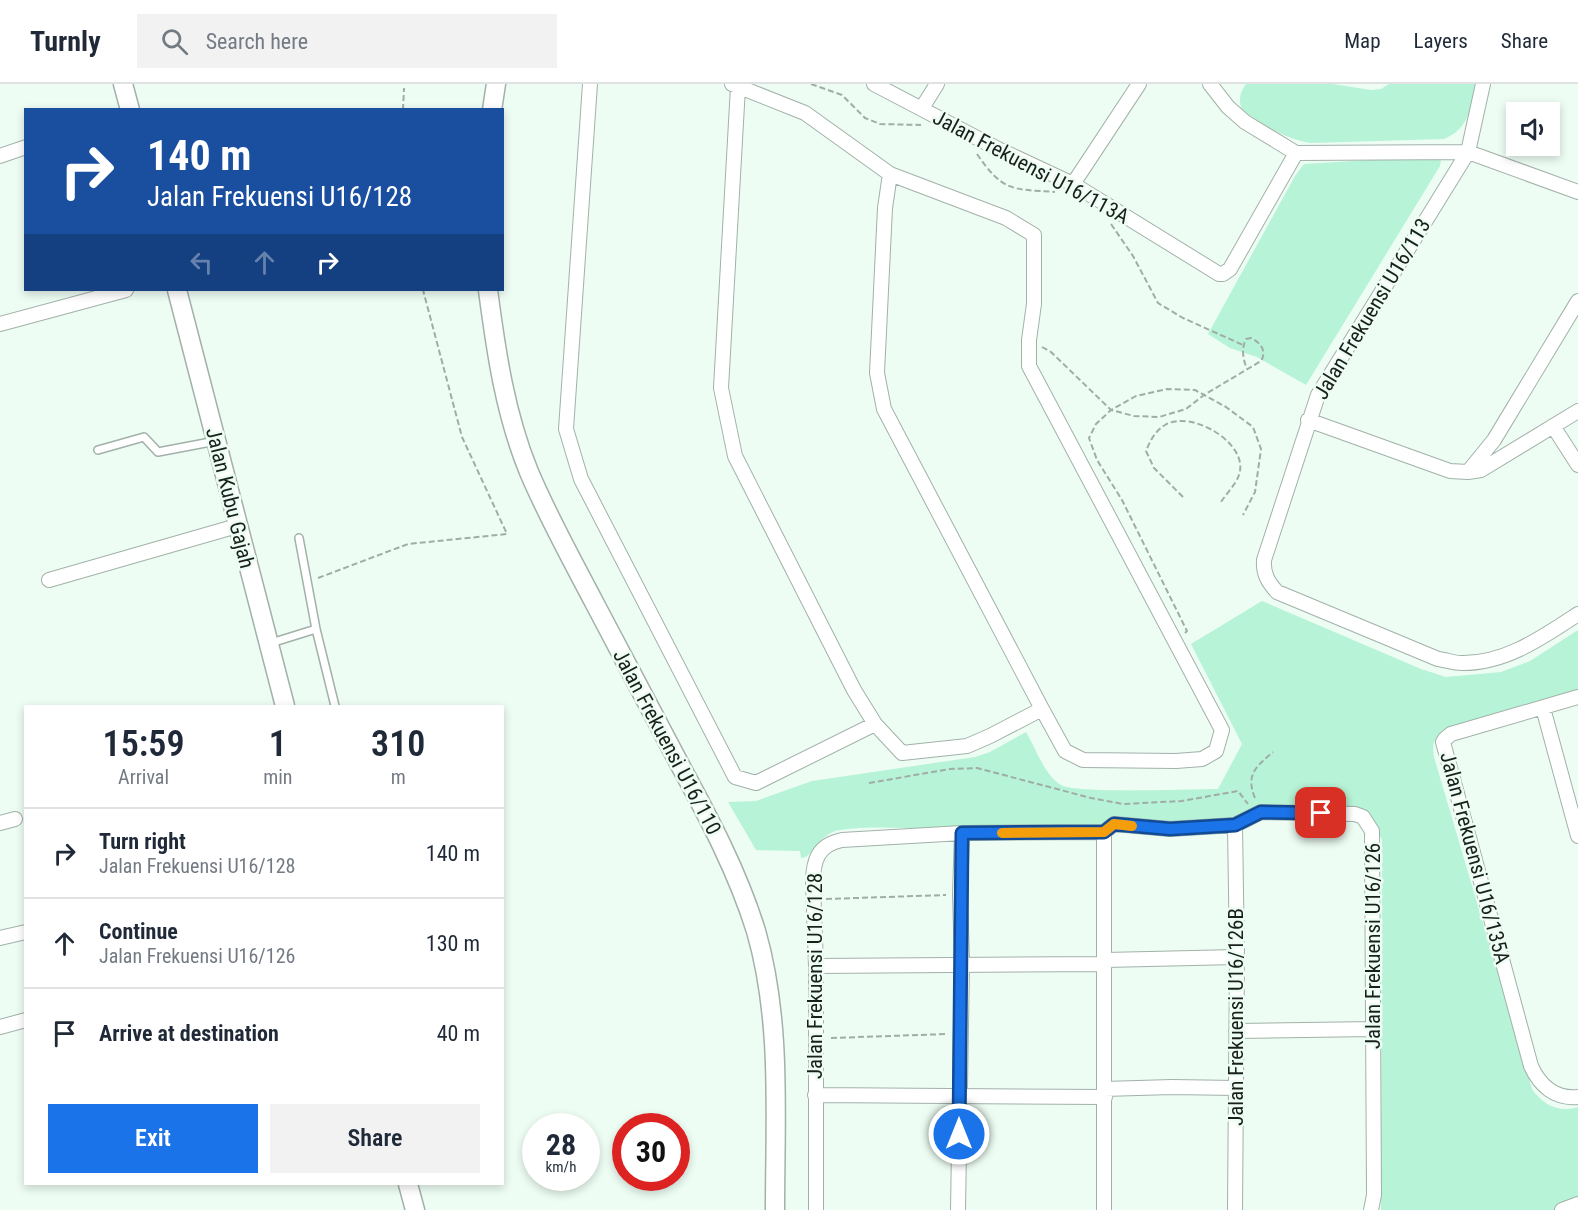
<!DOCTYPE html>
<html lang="en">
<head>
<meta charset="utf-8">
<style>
  :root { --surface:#fff; --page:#f2f2f3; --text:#1f2937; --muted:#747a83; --line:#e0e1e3; --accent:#1a73e8 }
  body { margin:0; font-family:"Roboto Condensed",sans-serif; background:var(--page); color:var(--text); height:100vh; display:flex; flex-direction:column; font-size:22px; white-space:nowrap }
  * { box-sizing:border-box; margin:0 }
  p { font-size:20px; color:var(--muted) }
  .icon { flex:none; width:33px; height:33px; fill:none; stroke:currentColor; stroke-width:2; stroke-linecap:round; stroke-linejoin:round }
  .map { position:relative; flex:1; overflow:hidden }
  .sheet { position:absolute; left:24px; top:621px; width:480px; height:480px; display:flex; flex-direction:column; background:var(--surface); border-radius:0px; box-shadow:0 3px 9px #0003 }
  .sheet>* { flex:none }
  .banner { position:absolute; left:24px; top:24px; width:480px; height:183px; border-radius:0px; box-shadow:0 3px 9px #0003; background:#1a4fa0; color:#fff; overflow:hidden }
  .tools { position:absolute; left:1506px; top:18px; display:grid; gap:12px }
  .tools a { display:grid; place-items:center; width:54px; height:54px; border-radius:0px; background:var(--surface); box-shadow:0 3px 9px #0003; font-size:30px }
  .speed { position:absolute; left:522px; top:1029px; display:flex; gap:12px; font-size:30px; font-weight:700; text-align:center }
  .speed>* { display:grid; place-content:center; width:78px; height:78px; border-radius:50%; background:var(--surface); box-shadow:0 3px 9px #0003; line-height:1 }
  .speed small { font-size:15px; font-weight:400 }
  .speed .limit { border:9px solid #d22; background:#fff; color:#111 }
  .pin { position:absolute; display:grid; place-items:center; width:51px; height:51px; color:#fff; margin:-26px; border-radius:12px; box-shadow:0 3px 9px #0006 }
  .me { position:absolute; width:66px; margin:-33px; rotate:0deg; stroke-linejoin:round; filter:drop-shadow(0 0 4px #0008) }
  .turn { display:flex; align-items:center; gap:21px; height:126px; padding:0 24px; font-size:27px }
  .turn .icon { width:78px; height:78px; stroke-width:2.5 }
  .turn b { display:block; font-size:42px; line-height:51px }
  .lanes { display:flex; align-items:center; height:57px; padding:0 24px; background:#0003; justify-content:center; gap:30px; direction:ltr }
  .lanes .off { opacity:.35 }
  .eta { display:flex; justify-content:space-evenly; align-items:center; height:102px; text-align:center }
  .eta b { font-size:36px; font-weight:600; line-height:42px }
  .primary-button { display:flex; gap:12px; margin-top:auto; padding:12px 24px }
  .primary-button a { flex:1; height:69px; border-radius:0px; background:var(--accent); color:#fff; font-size:24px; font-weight:600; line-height:69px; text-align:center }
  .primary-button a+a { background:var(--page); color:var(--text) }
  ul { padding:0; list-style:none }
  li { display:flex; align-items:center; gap:18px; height:90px; padding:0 24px; border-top:2px solid var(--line) }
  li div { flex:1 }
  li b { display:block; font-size:22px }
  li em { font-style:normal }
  header { display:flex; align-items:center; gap:36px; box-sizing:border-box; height:84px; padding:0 30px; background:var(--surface); border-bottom:2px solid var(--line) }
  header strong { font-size:28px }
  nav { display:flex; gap:33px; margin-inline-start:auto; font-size:21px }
  .search { width:420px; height:54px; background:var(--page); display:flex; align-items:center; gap:15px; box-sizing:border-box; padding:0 21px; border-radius:0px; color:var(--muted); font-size:22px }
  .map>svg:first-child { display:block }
  .green { fill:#b7f3d6 }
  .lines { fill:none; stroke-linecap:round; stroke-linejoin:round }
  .service-casing { stroke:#a2b1a9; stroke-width:10 }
  .minor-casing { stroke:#a2b1a9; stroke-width:16 }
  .tertiary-casing { stroke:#a2b1a9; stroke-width:21 }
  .path { stroke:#a0ada6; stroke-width:2; stroke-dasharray:6 3; stroke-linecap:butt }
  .service { stroke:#fff; stroke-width:7 }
  .minor { stroke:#fff; stroke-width:14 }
  .tertiary { stroke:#fff; stroke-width:18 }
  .route-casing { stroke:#114b97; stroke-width:15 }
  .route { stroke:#1a73e8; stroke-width:10 }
  .slow { stroke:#f59e0b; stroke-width:10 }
  .labels { text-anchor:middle; stroke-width:5; stroke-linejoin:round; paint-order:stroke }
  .street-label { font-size:21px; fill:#191f1c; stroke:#edfdf4 }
</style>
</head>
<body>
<header>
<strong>Turnly</strong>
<div class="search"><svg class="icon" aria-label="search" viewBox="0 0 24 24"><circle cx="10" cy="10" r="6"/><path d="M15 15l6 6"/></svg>Search here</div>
<nav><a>Map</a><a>Layers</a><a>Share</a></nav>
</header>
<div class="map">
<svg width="1578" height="1126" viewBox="0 0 1578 1126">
  <rect width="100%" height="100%" fill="#edfdf4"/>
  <path class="green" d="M1246,0H1333L1371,6L1381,5L1389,0H1475C1470,25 1470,44 1444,55L1310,59C1287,55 1260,41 1242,25C1238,16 1240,8 1246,0Z
    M1419,73L1437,74L1441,77L1440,82L1306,301L1257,273L1230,264L1208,250L1295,92L1304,80Z
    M1262,517L1421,585L1446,593L1501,588L1530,577L1578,546V606L1443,646C1433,656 1432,660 1434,673L1532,1005C1543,1021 1559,1029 1578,1023V1120L1563,1126H1381L1382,756L1375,741L1364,731L1268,722L1235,742L1164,744L1103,740L1095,745L1084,746C1034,745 983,745 932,745C902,744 870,742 840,746C818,749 814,774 801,774L800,767L756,766L728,718L756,717L812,697L975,673L990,668L1026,648C1036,664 1044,691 1061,701C1076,710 1193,705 1218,705L1242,660L1191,560Z"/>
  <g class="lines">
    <g class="service-casing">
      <path id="service" d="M98,366L144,353L158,368L216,357
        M299,454L316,545
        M271,559L316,545L335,622"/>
    </g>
    <g class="minor-casing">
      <path id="minor" d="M590,0L566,345L581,395L735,693L756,699L875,640L902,669L967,662L990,652L1042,625
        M732,0L805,29L890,90L1006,134L1034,151V220L1029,256V282L1222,646L1216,667L1202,675L1176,677L1083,676L1065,667L1042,625L884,325L877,289L885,124L890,90
        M874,0L998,65L1073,100L1219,190H1223L1230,185L1296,69
        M1210,0L1228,23L1245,38L1296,69L1468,68L1578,108
        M1483,0L1468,68L1318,311L1264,476C1263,490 1268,498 1277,508L1438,575C1446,576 1454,579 1461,579C1505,580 1543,553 1578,530
        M738,3L721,304L735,372L854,606L875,640
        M922,24L937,0
        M0,72L26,63
        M1073,100L1139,0
        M0,240L126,206
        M1308,336L1450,387L1468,388L1481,386L1578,327
        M1553,342L1578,381
        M1468,388L1494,356L1578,217
        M49,496L237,442
        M1578,613L1451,650L1445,655L1443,658L1531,982C1540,1002 1555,1015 1578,1013
        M1543,624L1578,752
        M0,739L15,735
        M0,854L26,848
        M1105,876L1237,873
        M816,882L1105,880
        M0,943L26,936
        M1236,947L1373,945
        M1104,1005L1172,1003L1236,1004
        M815,1011L1105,1013
        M816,1126V882L813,799C813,776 818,761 842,756L962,749L1104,748
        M958,1126L962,880L960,810L962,749
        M1104,1126V748L1114,740L1170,745L1235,741L1261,728L1355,730L1363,733L1372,747L1374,1111L1371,1126
        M1235,1126L1237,873L1235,741
        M1562,1126L1578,1120"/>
    </g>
    <g class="tertiary-casing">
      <path id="tertiary" d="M123,0L130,26
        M492,26L496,0
        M177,206L285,622
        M488,206C496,267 505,330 529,388C548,433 572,476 595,520C623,574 652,627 680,681C709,734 738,789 756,847C782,937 775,1033 775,1126
        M408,1100L415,1126"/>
    </g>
    <path class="path" d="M811,0L842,11L865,34L880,40L921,41
      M403,26L404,4
      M977,70C1003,108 1012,105 1055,108
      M1111,140L1133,172L1158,219L1183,234L1243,261
      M1042,263L1051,268L1111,326L1134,332L1159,333L1186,325L1204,311L1261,277C1267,267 1261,259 1251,254L1246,255C1241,265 1243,275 1247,285
      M1183,413L1154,384L1146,367C1150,357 1155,347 1165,341C1190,325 1250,359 1239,391C1236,400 1226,410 1221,418
      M318,494L408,460L507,450L462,353L423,206
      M1185,549L1187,547L1122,416L1097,376L1089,354L1096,340L1111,326L1136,312L1167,305L1195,306L1226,323L1253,343L1261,365L1255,408L1243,431
      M869,699L950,685L977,684L1091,714L1123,720L1182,717L1238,707L1248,720
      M1255,714C1245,690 1257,682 1273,668
      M826,815L946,811
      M831,954L948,950"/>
    <use href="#service" class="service"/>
    <use href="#minor" class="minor"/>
    <use href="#tertiary" class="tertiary"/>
  </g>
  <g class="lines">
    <g class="route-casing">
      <path id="route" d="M959,1050L962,749L1104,748L1114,740L1170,745L1235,741L1261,728L1321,729"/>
    </g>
    <use href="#route" class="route"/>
    <path class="slow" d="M1002,749L1104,748L1114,740L1132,742"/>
  </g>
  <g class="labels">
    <g class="street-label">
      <text transform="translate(1031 83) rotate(28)" y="7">Jalan Frekuensi U16/113A</text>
      <text transform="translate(1372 225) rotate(-59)" y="7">Jalan Frekuensi U16/113</text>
      <text transform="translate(230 414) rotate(76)" y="7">Jalan Kubu Gajah</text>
      <text transform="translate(667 658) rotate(62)" y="7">Jalan Frekuensi U16/110</text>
      <text transform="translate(1475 774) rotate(75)" y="7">Jalan Frekuensi U16/135A</text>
      <text transform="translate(1373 862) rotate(-90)" y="7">Jalan Frekuensi U16/126</text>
      <text transform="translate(815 892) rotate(-90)" y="7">Jalan Frekuensi U16/128</text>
      <text transform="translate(1236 933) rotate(-90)" y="7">Jalan Frekuensi U16/126B</text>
    </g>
  </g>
</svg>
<div class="tools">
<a><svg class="icon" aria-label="sound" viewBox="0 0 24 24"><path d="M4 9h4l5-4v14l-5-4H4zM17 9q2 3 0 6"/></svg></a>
</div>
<div class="speed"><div>28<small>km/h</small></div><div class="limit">30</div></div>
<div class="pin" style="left:1321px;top:729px;background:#d93025"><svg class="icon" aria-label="arrive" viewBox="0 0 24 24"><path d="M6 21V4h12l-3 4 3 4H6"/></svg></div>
<svg class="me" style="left:959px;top:1050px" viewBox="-20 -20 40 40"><circle r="17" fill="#1a73e8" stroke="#fff" stroke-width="3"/><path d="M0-11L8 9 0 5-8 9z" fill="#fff"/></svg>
<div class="banner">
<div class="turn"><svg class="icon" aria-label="right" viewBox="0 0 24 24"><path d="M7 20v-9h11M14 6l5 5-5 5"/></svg><div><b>140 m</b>Jalan Frekuensi U16/128</div></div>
<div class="lanes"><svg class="icon off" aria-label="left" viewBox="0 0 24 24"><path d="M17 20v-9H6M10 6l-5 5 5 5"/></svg><svg class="icon off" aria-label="ahead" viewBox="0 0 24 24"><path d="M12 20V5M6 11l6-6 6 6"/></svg><svg class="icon" aria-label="right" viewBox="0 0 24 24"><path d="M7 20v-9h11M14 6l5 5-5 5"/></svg></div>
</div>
<section class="sheet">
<div class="eta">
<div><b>15:59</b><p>Arrival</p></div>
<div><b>1</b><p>min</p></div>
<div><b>310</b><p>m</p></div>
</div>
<ul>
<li><svg class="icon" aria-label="right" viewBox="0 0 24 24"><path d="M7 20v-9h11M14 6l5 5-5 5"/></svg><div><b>Turn right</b><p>Jalan Frekuensi U16/128</p></div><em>140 m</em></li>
<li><svg class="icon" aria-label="ahead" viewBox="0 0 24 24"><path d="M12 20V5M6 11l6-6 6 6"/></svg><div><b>Continue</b><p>Jalan Frekuensi U16/126</p></div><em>130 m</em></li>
<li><svg class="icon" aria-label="arrive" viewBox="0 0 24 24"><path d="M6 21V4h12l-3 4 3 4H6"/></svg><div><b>Arrive at destination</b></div><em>40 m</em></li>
</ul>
<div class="primary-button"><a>Exit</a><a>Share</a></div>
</section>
</div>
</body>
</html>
